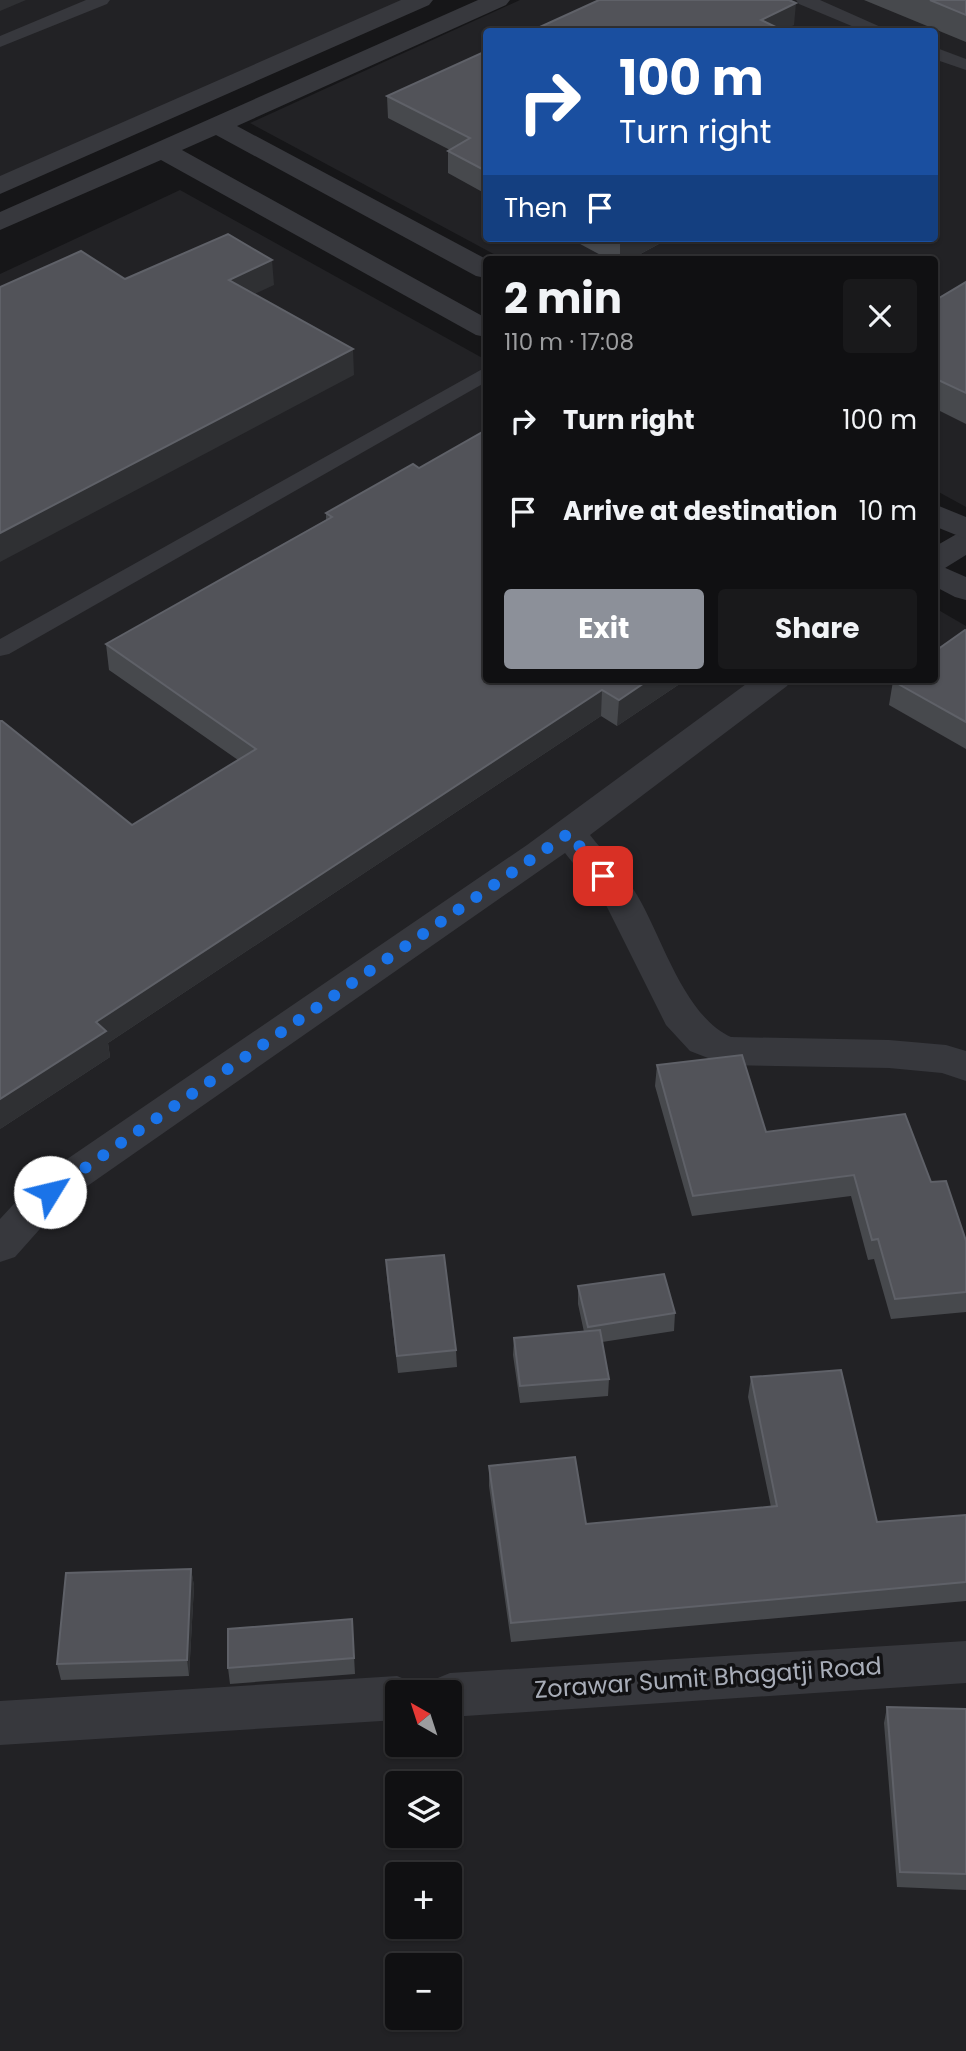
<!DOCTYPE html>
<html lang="en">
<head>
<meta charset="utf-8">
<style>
  :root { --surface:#101012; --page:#19191b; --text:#f1f3f6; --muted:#9c9d9f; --line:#303032; --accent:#8c9099 }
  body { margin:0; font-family:Poppins,sans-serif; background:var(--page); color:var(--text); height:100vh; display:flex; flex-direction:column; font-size:26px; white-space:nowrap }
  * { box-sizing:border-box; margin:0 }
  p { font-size:23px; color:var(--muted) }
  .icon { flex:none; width:38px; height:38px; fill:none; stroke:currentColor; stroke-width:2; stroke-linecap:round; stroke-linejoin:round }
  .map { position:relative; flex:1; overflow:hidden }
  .panel { position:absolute; left:483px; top:256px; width:455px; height:427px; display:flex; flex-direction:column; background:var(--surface); border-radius:7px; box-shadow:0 2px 5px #0004,0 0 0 2px var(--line) }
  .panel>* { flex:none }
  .top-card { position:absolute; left:483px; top:28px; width:455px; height:214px; border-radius:7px; box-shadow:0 2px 5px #0004,0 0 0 2px var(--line); background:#1a4fa0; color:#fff; overflow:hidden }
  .needle { width:46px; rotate:321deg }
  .tools { position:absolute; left:385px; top:1680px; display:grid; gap:14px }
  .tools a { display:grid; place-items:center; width:77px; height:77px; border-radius:7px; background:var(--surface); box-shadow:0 2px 5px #0004,0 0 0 2px var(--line); font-size:35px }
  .pin { position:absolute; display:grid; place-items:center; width:60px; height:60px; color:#fff; margin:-30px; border-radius:14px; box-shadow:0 4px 10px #0006 }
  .me { position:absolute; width:77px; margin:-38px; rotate:54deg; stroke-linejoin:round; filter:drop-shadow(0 0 5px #0008) }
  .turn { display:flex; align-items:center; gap:24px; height:147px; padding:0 21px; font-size:32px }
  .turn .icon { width:91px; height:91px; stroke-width:2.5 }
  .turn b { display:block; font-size:49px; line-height:60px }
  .then { display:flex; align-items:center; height:66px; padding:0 21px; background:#0003; gap:14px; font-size:26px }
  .round { display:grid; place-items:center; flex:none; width:74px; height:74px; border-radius:7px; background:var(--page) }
  .headline { display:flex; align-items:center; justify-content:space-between; height:119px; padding:0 21px }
  h1 { font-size:42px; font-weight:700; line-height:52px }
  .cta { display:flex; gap:14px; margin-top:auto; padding:14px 21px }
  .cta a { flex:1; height:80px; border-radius:7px; background:var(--accent); color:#fff; font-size:28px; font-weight:700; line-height:80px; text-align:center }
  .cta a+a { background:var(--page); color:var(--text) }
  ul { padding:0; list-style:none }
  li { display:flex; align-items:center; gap:21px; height:91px; padding:0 21px }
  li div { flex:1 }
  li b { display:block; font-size:26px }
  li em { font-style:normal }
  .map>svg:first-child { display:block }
  .built { fill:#222225; fill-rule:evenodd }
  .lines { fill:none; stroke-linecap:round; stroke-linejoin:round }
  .service { fill:#37383d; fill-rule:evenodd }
  .minor { fill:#37383d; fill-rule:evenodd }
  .tertiary { fill:#37383d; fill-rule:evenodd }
  .wall { fill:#47494d }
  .shaded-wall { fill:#2f3033 }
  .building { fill:#525359; stroke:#5f6168; stroke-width:2 }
  .route { stroke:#1a73e8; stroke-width:12; stroke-dasharray:0 21.6 }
  .labels { text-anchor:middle; stroke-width:7; stroke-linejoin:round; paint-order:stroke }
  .near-street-label { font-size:24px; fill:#a8adb8; stroke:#111113 }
</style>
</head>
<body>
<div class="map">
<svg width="966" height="2051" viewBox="0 0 966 2051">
  <rect width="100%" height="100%" fill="#161618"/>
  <path class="built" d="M0,0H405L0,178Z
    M520,0H966V507L935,490L934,259H503L250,123ZM486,32H934V238H486Z
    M180,190L486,360V679H934L935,608L966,626V2051H0V274ZM397,1692H450V1745H397ZM397,1783H450V1836H397ZM397,1874H450V1927H397ZM397,1965H450V2018H397Z"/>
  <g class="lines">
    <path class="service" d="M86,0H110L107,4L0,47V36Z
      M796,0H820L892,32H866L799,4Z
      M934,47L966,59V70L934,59Z
      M486,367V382L9,654L0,656V639Z"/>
    <path class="minor" d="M966,533V555L945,568L934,570V547L955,535Z
      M753,679H792L787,686L590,835C605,854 624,873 637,895C662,937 684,1016 731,1037L889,1040L946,1045L966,1051V1081L942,1073L889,1068L726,1065L690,1051L666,1025L605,903L565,853L63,1203L15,1257L0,1262V1219L35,1181L527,845Z
      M966,1641V1683L450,1717V1692H427L433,1680L450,1673Z
      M397,1676L414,1683L418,1692H397V1720L0,1745V1701Z"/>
    <path class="tertiary" d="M401,0H433L429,5L0,194V176Z
      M478,0H510L506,5L237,126L486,259V278L476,276L216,135L182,150L486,318V337L476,335L161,160L0,230V212Z
      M934,504L966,517V539L934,526Z
      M934,563L966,577V600L955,597L934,586Z"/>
  </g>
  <path class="wall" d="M864,0H966V42Z
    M486,51V194L448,173V151L450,150L388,118L387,96Z
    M569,238H670L631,259H608Z
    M966,282V424L934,408V301Z
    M413,464L486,679H687L617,726L601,716L108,1043L110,1057L0,1129L132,825L238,760L109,670L106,644L326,520V513Z
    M966,631V749L889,705L893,681Z
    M657,1065L766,1132L931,1182L966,1241V1312L891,1319L874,1259L868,1260L851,1196L692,1216L655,1086Z
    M386,1260L456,1350L457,1367L398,1373L387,1278Z
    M578,1286L675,1313L674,1331L602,1342L609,1379L608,1396L520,1403L513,1355L514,1338L584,1332L578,1304Z
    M751,1377L877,1522L966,1515V1601L511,1642L489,1486V1466L586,1524L771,1507L748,1397Z
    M191,1569L194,1586L189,1676L61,1680L57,1664Z
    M352,1619L355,1674L230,1684L228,1668Z
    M887,1707L966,1709V1890L897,1887L884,1723Z"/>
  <path class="shaded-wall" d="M0,0H26L0,11Z
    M796,3L794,25L780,32L761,20Z
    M629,238H670L631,259H620V243Z
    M272,260L274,285L231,305L229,280Z
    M353,349L354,375L0,562V533Z
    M650,679H687L617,726L619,700Z
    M602,690L601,716L108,1043L110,1057L0,1129V1099L96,1022Z
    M191,1569L194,1586L189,1676L187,1660Z"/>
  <path class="building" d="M599,0H789L796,3L761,20L786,32H529Z
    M930,0H966V15Z
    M486,51V171L448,151L470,138L387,96Z
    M228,234L272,260L229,280L353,349L0,533V287L81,251L125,279Z
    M612,238H629L620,243Z
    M966,282V393L934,378V301Z
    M486,430V679H650L619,700L602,690L96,1022L106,1031L0,1099V721H2L132,825L256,749L106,644L332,517L326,513L413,464L419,468Z
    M965,630L966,631V722L893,681L896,679H934V652Z
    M742,1055L766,1132L905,1114L931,1182L946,1181L966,1241V1292L895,1299L878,1239L872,1240L854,1175L693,1196L657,1065Z
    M444,1255L456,1350L397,1356L386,1260Z
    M664,1274L675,1313L588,1327L578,1286Z
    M600,1330L609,1379L520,1386L514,1338Z
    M841,1370L877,1522L966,1515V1582L511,1623L489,1466L575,1457L586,1524L777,1506L751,1377Z
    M191,1569L187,1660L57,1664L66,1573Z
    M352,1619L354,1658L228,1668V1629Z
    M887,1707L966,1709V1874L900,1872Z"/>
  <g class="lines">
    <path class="route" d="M50,1192L569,833L603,876"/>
  </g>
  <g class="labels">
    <g class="near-street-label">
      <text transform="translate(708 1678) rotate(-4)" y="8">Zorawar Sumit Bhagatji Road</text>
    </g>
  </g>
</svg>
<div class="tools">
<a><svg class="needle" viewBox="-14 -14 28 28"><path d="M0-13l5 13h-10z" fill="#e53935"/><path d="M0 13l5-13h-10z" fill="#9c9d9f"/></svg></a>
<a><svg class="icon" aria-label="layers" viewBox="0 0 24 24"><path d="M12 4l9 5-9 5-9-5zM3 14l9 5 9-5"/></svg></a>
<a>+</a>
<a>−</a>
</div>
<div class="pin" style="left:603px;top:876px;background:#d93025"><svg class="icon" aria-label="arrive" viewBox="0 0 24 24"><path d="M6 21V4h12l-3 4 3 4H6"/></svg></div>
<svg class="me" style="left:50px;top:1192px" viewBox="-20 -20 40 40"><circle r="19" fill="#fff"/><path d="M0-13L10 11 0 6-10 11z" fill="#1a73e8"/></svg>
<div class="top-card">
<div class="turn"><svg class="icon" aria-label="right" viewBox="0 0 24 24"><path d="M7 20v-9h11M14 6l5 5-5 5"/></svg><div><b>100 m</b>Turn right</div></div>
<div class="then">Then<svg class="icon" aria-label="arrive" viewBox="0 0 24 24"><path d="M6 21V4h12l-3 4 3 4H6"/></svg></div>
</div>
<section class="panel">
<div class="headline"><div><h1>2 min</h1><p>110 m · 17:08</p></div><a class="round"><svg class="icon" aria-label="close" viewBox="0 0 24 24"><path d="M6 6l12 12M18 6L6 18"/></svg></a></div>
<ul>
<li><svg class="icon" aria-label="right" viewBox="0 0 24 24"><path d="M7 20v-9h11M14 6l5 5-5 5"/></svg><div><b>Turn right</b></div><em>100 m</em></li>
<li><svg class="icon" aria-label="arrive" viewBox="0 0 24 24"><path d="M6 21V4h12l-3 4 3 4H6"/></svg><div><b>Arrive at destination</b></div><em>10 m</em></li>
</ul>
<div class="cta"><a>Exit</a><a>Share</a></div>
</section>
</div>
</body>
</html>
